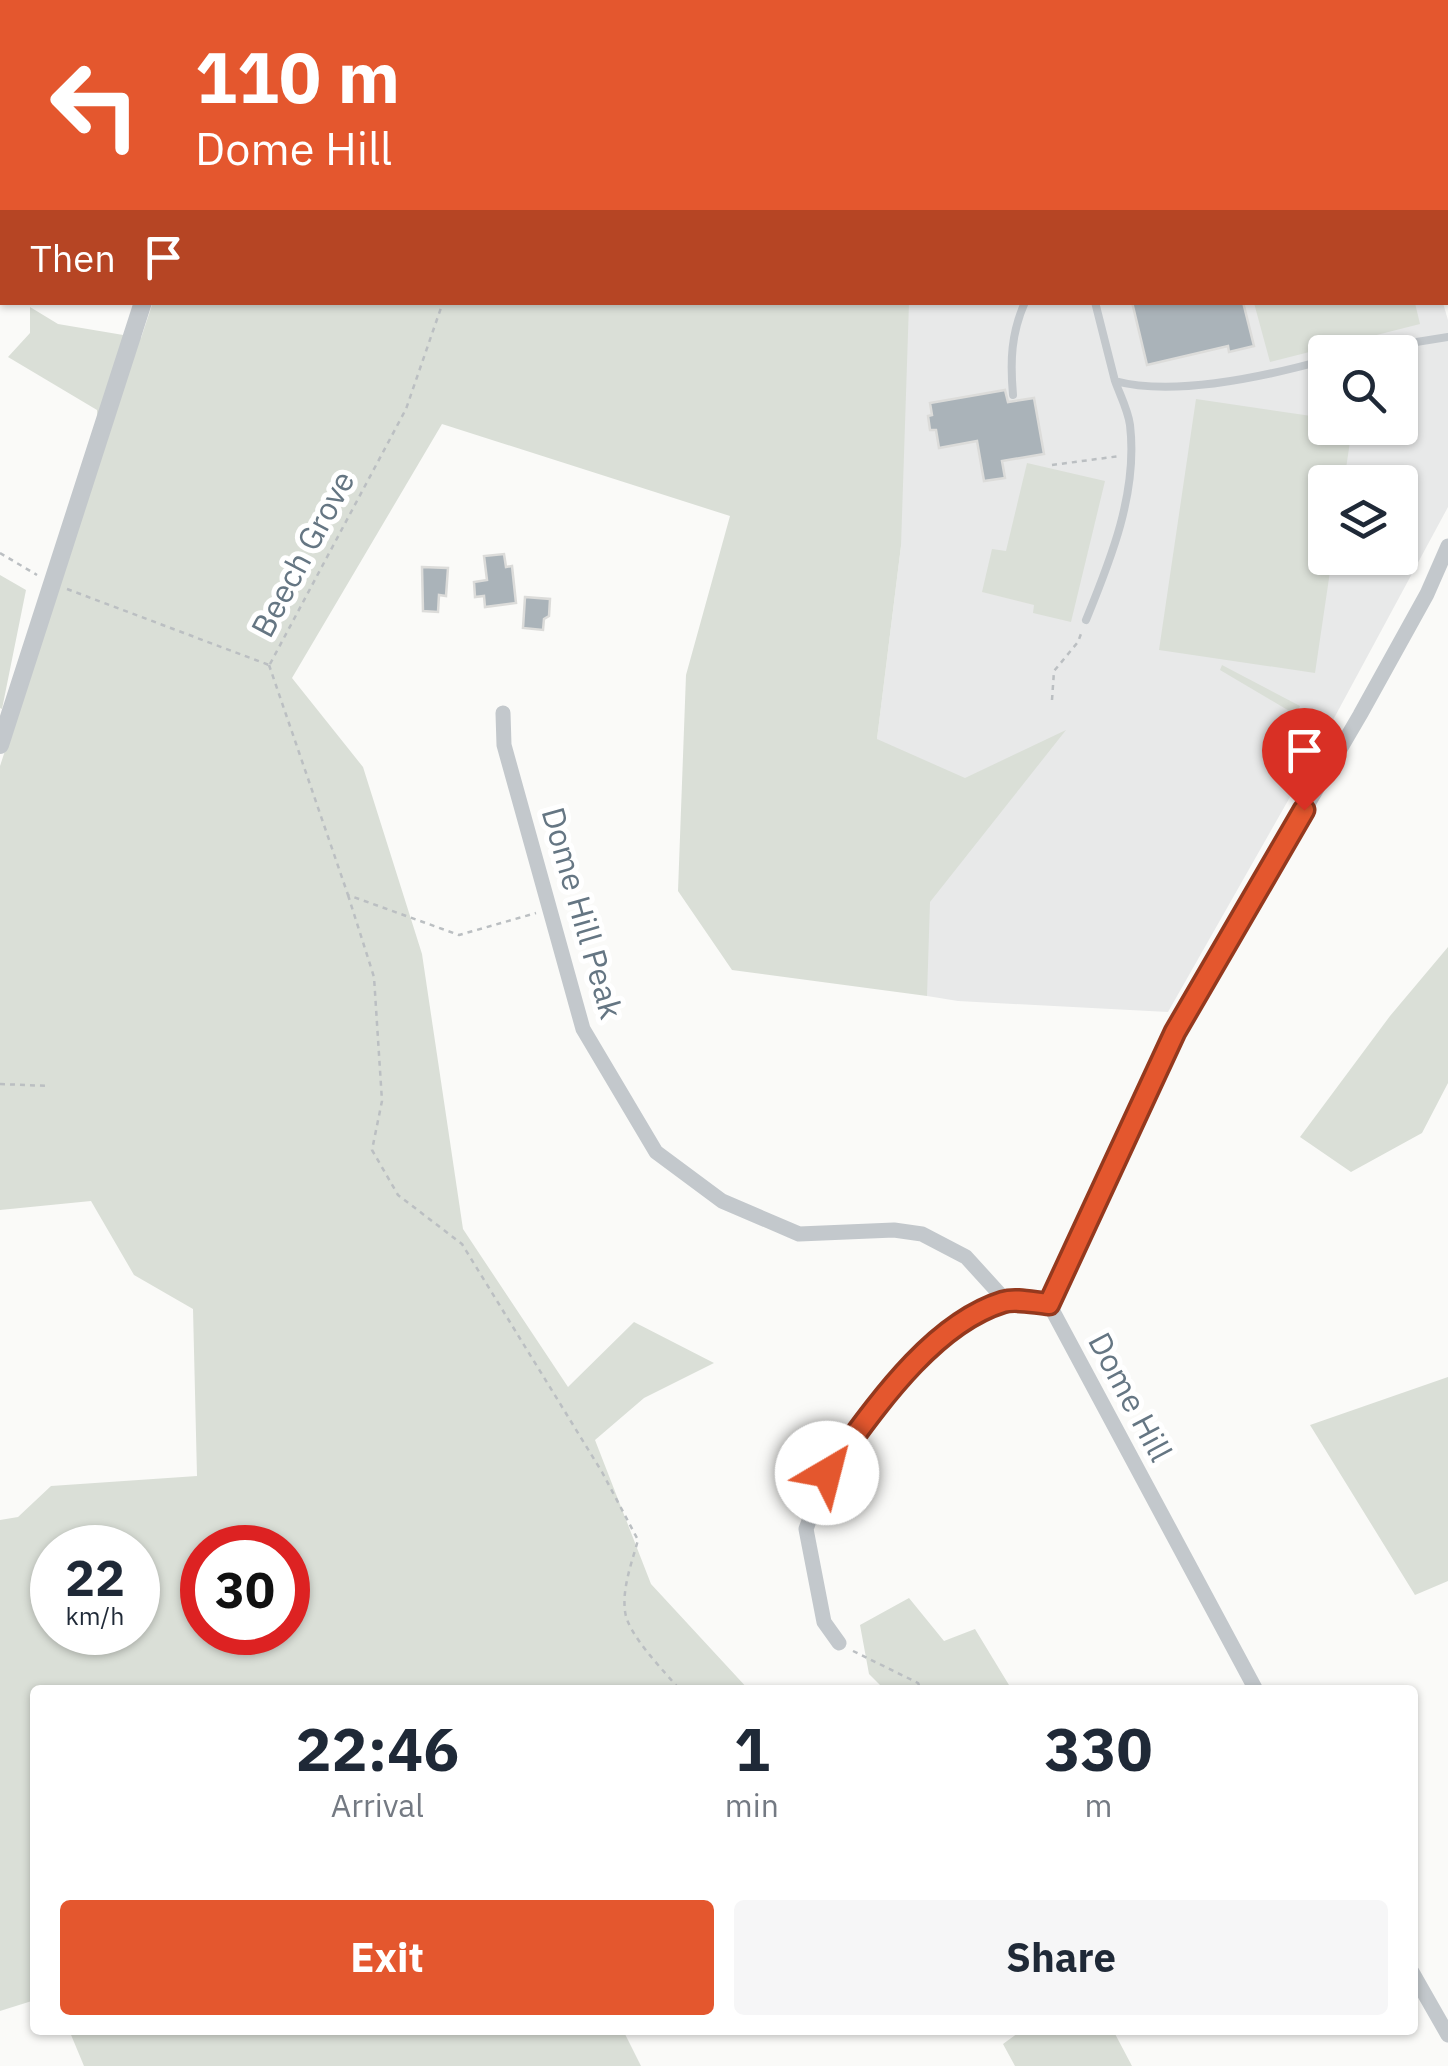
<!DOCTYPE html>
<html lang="en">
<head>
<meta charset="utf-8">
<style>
  :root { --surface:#fff; --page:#f6f6f7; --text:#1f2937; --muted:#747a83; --accent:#e4572e }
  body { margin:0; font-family:"IBM Plex Sans",sans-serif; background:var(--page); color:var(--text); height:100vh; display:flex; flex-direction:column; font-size:38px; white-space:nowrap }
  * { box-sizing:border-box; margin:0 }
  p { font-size:32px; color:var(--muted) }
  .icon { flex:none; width:55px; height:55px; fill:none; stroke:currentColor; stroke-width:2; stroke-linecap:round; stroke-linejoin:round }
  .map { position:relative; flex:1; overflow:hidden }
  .drawer { position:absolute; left:30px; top:1685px; width:1388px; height:350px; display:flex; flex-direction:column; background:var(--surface); border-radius:10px; box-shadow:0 2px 8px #0004 }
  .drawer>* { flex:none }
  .banner { position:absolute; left:0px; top:0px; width:1450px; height:305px; box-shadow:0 2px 8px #0004; background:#e4572e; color:#fff; overflow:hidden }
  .tools { position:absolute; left:1308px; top:335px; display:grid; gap:20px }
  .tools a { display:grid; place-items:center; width:110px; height:110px; border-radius:10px; background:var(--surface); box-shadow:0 2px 8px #0004; font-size:50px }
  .speed { position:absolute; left:30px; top:1525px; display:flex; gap:20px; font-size:50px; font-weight:700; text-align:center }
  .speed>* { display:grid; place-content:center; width:130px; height:130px; border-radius:50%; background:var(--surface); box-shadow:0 2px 8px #0004; line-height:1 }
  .speed small { font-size:25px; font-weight:400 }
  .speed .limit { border:15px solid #d22; background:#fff; color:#111 }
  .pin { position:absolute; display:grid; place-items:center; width:85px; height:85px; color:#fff; margin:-102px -42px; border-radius:50% 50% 50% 0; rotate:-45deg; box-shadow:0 0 10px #0007 }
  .pin .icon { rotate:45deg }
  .me { position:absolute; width:110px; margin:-55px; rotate:37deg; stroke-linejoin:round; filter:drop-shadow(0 0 8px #0008) }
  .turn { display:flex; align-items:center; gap:35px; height:210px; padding:0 30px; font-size:45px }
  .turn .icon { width:130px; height:130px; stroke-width:2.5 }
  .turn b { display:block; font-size:70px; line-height:85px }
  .then { display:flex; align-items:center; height:95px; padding:0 30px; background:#0003; gap:20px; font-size:38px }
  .eta { display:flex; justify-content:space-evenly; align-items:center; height:170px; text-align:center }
  .eta b { font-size:60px; font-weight:700; line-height:70px }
  .cta { display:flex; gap:20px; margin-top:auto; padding:20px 30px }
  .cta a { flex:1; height:115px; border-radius:10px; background:var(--accent); color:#fff; font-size:40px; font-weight:700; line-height:115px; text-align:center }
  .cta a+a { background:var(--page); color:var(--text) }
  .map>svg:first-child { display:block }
  .built { fill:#e8e9e9; fill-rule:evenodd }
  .green { fill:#dadfd7; fill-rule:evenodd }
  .building { fill:#aab3b9; stroke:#dcdcda; stroke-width:2.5 }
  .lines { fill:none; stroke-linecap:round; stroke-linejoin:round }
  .path { stroke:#bbbfc2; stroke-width:2.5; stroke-dasharray:5 5; stroke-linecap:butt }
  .service { stroke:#c3c8cc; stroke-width:8 }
  .minor { stroke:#c3c8cc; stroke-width:15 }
  .tertiary { stroke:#c3c8cc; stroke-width:18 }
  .route-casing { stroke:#94391e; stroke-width:25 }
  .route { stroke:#e4572e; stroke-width:18 }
  .labels { text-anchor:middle; stroke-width:10; stroke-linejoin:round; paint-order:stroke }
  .street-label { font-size:32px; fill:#657683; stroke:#fff }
</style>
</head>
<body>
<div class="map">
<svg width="1448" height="2066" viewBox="0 0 1448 2066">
  <rect width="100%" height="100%" fill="#fafaf8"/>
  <path class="built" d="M860,303H1443L1448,320V507L1319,746L1168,1012L958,1001L927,996L877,739L901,546ZM1325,352H1400V428H1325ZM1325,482H1400V558H1325Z"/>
  <path class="green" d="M640,0H843L844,2H640Z
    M153,302L909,303L901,546L877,739L965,778L1066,730L930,902L927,996L732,970L678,891L686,675L730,516L442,424L292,678L363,767L422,954L463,1229L568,1387L634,1322L714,1363L644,1398L595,1440L651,1584L749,1690H35V2000L0,2011V1520L18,1517L51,1486L197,1476L193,1309L134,1275L91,1201L0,1210V766L100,462L97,410L8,357L30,333V307L58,324L141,338ZM52,1548H138V1632H52ZM202,1548H288V1632H202Z
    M1254,303H1415L1420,324L1270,362Z
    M1196,399L1325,418V428H1352L1344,482H1325V558H1332L1315,673L1159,650Z
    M1027,463L1105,481L1071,622L1033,613L1034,605L982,592L992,549L1006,551Z
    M0,575L26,590L2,709L0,708Z
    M1222,665L1300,706L1296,715L1220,670Z
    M1448,947V1083L1422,1133L1351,1172L1300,1137L1390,1016Z
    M1448,1377V1581L1415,1595L1310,1425Z
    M909,1598L944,1641L975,1629L1012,1690H885L869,1674L860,1625Z
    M69,2030H623L641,2066H84Z
    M1022,2030H1113L1132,2066H1015L1003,2044Z"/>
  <path class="building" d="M1132,302H1243L1254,346L1229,352L1228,346L1147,365Z
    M1005,390L1008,402L1034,398L1044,454L1002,461L1005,478L984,481L977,441L939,448L936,430H930L928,416L932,415L930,403Z
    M504,554L506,567L512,566L516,603L485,607L484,596L475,597L474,582L487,580L484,556Z
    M422,567L448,568L446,596L439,595L438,612L423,611Z
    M525,597L550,599L549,616L544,619L543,630L523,628Z"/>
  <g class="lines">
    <path class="path" d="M454,0V2
      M854,0L856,2
      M1052,465L1120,456
      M0,553L37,575
      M67,589L269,665
      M270,664L406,409L443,302
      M269,665L348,895L459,935L536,913
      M1052,700L1054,671L1078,642L1082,631
      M348,895L374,977L382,1101L372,1150L398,1195L462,1244L602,1472L638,1540C632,1562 622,1588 625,1611C627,1634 665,1672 680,1690
      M0,1084L50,1086
      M853,1651L918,1683L921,1690"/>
    <path class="service" d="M292,0L305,2
      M1448,77V78
      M1448,276V275
      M1095,302L1115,381C1174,397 1267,376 1325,360
      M1354,352L1448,337
      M1013,395C1010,361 1011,334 1025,302
      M1086,620C1111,559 1138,492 1130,425C1128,410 1120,395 1115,381"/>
    <path class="minor" d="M1206,0L1208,2
      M503,713L504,745L583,1029L656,1152L722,1201L799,1234L894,1230L922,1234L966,1257L1006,1301L1049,1304
      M839,1643L824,1622L806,1529L827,1473L898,1377L962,1323L1006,1301
      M1256,1690L1049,1304L1175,1031L1360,715L1427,594L1448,546
      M1412,1972L1448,2035"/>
    <path class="tertiary" d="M1372,0V2
      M213,2V0
      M1448,291V293
      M0,745L143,302"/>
  </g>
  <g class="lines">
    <g class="route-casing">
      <path id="route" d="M827,1473C871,1414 929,1325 1003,1302C1016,1298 1035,1303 1049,1304L1175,1032L1304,810"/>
    </g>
    <use href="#route" class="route"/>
  </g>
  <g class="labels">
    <g class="street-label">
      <text transform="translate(303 554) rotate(-62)" y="11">Beech Grove</text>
      <text transform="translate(582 913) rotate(74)" y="11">Dome Hill Peak</text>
      <text transform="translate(1130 1397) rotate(62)" y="11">Dome Hill</text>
    </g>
  </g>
</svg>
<div class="tools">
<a><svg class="icon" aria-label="search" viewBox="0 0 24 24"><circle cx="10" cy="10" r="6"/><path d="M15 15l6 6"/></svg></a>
<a><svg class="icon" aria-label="layers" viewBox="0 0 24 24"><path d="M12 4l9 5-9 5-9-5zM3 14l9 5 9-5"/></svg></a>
</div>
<div class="speed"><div>22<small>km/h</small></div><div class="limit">30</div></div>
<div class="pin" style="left:1304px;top:810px;background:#d93025"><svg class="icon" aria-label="arrive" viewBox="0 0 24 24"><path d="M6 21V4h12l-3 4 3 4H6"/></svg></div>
<svg class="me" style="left:827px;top:1473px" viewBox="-20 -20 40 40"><circle r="19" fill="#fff"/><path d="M0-13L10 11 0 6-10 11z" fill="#e4572e"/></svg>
<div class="banner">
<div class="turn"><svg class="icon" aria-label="left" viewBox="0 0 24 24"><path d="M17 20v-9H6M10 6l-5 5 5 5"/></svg><div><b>110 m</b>Dome Hill</div></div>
<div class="then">Then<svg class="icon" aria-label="arrive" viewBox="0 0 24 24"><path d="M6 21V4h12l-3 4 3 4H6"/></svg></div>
</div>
<section class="drawer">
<div class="eta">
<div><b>22:46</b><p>Arrival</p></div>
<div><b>1</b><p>min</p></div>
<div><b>330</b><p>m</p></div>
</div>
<div class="cta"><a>Exit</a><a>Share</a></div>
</section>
</div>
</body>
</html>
